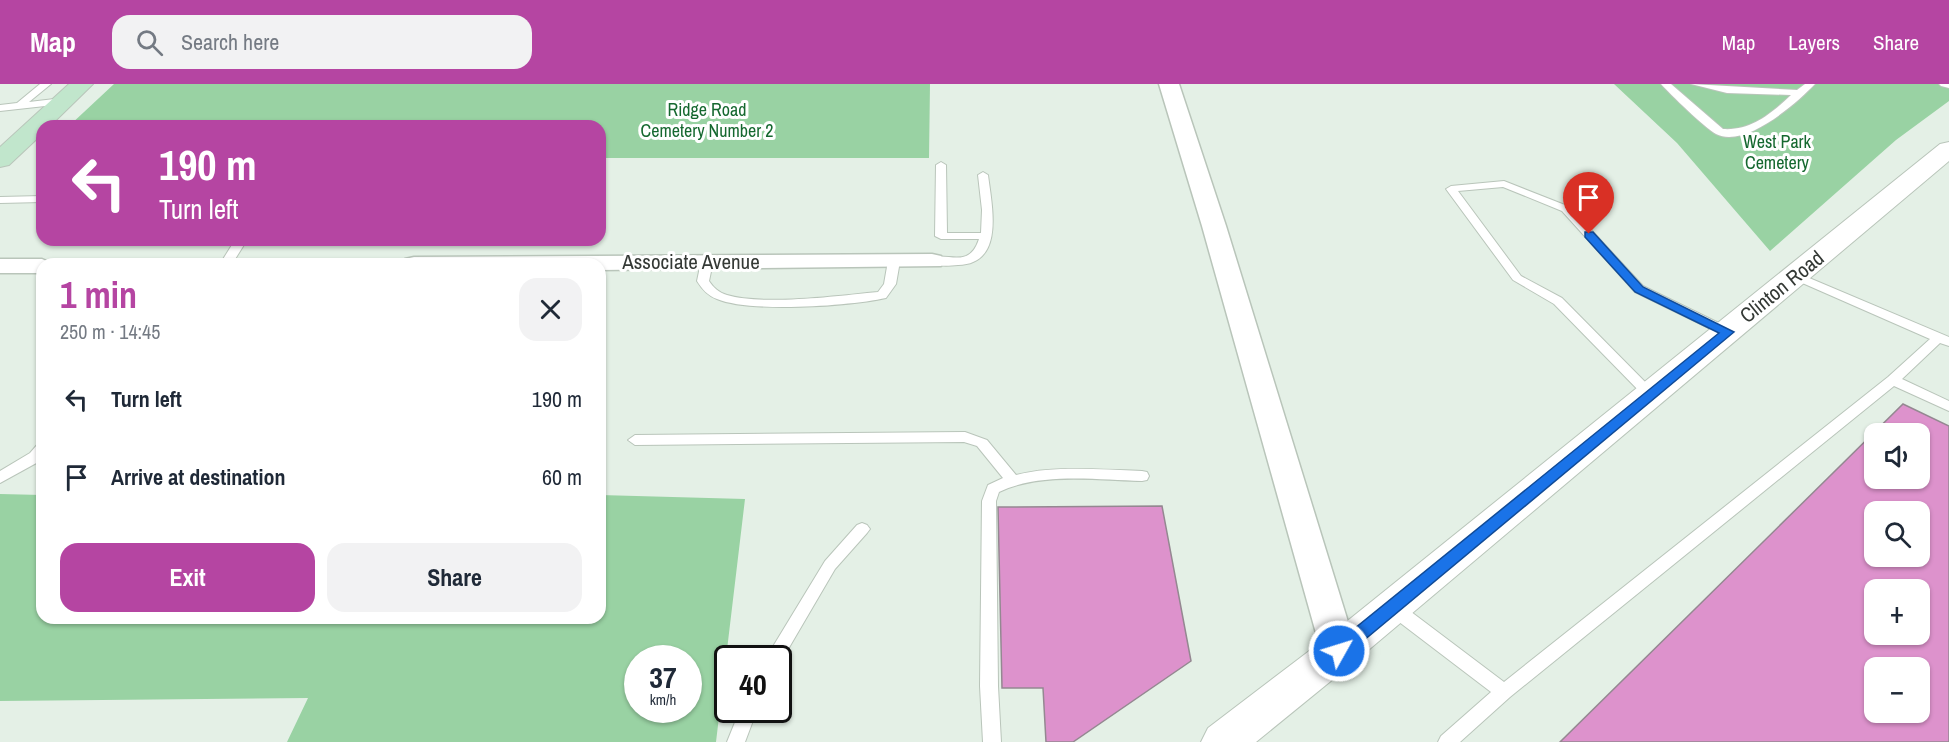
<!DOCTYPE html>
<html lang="en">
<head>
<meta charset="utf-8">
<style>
  :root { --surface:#fff; --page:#f2f2f3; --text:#1f2937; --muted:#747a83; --accent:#b545a2 }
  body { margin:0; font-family:"Archivo Narrow",sans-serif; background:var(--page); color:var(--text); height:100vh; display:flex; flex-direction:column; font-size:22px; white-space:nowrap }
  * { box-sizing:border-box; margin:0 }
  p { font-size:20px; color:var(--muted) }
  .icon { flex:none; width:33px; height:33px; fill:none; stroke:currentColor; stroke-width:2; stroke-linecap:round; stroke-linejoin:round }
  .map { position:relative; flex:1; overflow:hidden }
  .details { position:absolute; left:36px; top:174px; width:570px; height:366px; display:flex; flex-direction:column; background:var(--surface); border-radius:18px; box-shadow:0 2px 4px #0004 }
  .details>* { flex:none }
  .hud { position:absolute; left:36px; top:36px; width:570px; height:126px; border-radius:18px; box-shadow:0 2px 4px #0004; background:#b545a2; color:#fff; overflow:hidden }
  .fabs { position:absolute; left:1864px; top:339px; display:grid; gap:12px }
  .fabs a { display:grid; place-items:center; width:66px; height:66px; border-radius:12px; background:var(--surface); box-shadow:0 2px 4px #0004; font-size:30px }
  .speed { position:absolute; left:624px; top:561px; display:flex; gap:12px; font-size:30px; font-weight:700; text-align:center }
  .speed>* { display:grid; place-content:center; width:78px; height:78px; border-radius:50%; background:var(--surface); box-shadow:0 2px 4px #0004; line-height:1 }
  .speed small { font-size:15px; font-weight:400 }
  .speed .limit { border:3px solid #111; border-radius:9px; background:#fff; color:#111 }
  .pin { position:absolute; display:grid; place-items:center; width:51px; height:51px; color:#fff; margin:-62px -26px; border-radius:50% 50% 50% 0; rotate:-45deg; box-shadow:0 0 6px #0007 }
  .pin .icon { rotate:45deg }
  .me { position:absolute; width:66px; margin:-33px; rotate:51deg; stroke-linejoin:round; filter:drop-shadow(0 0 4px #0008) }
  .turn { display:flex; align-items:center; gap:21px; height:126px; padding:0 24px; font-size:27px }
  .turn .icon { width:78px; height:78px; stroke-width:2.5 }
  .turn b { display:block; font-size:42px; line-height:51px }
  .round { display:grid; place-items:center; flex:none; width:63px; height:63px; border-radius:18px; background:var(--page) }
  .headline { display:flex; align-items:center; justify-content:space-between; height:102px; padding:0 24px }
  h1 { font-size:36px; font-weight:700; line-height:45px; color:var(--accent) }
  .button { display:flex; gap:12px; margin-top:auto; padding:12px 24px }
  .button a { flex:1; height:69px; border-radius:18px; background:var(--accent); color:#fff; font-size:24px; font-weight:700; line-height:69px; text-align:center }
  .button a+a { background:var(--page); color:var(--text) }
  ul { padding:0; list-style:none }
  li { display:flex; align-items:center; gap:18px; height:78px; padding:0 24px }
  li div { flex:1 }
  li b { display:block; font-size:22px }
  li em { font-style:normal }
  header { display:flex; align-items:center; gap:36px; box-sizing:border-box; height:84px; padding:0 30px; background:var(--accent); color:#fff }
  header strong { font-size:28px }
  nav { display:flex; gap:33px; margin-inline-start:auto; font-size:21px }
  .search { width:420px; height:54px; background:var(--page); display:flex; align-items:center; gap:15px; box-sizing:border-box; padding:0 21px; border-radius:18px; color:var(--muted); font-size:22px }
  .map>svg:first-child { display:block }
  .green { fill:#99d2a3; fill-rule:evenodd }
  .building { fill:#dd92cc; stroke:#948891; stroke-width:1.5; fill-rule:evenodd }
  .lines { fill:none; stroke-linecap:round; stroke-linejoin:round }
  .service-casing { stroke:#b9c5ba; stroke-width:2 }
  .minor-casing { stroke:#b9c5ba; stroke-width:3 }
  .tertiary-casing { stroke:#b9c5ba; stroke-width:2 }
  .secondary-casing { stroke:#b9c5ba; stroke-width:2 }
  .service { fill:#fff; fill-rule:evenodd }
  .minor { fill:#fff; fill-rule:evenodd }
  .tertiary { fill:#fff; fill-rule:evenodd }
  .secondary { fill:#c1e6cc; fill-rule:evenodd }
  .route { fill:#1a73e8; stroke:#114b97; stroke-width:1.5 }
  .labels { text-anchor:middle; stroke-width:6; stroke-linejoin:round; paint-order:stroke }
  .far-park-label { font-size:18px; fill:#15682f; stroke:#fff }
  .street-label { font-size:21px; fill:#343935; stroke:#fff }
</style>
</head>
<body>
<header>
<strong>Map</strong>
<div class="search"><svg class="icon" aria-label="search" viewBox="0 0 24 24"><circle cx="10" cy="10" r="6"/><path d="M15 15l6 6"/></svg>Search here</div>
<nav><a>Map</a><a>Layers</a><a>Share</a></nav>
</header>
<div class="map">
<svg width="1949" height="658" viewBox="0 0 1949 658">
  <rect width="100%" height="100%" fill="#e4f0e6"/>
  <path class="green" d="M114,0H930L929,74H600V42H69Z
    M1614,0H1949V17L1896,56L1770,167L1677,59Z
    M0,410L42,411V534H600V411L745,415L716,658H287L308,614L0,617ZM638,574H688V626H638Z"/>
  <path class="building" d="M1903,320L1949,342V658H1560ZM1875,350H1920V394H1875ZM1875,428H1920V472H1875ZM1875,506H1920V550H1875ZM1875,584H1920V628H1875Z
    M1162,422L1191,577L1073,658H1046L1043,604H1002L998,423Z"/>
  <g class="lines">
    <g class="service-casing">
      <path id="service" d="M40,0H51L29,18L63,14L68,17L63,20L0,27V21L17,19Z
        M1661,0H1671L1723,45C1751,47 1772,29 1791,11L1727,9L1691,0L1797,6L1805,0H1815C1797,19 1745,65 1716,50C1705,44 1670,10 1661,0Z
        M1939,0H1949V4L1941,2Z
        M941,78L946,81L947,149H981L982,126L978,91L983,88L988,91C992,123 1005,180 958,181C948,182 933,183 926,177C943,163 968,189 979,155H941L935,152L936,81Z
        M1504,97L1570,123L1643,202L1731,245L1733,248L1731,251H1723L1635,208L1562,127L1503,103L1458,107L1521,192L1562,214L1658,311L1656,314H1646L1554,220L1513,196L1446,105L1451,102Z
        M42,112V118L0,119V113Z
        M151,156H163L155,161L151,160Z
        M235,156H247L232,180H220Z
        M894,174L900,177L896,200L886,214C850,222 750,229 717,215C708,212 702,205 697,197L701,178L707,175L713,178L709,197C713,203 719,209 727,211C761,221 830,213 867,209L878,208L884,200L888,177Z
        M1795,188L1949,253V262L1940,259L1902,295L1949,317V327L1894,302L1510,613L1460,658H1438L1441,652L1491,608L1386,528L1384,523L1386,518L1392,516L1398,518L1504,598L1888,293L1930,255L1791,194L1789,192Z
        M965,348L987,356L1016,391C1056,381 1101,386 1142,387L1147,388L1149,392L1147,396L1142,397C1097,396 1041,388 999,408L996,417L998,602L1001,658H983L980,602L982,417L988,401L1003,394L977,362L964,358L635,361L628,356L635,351Z
        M42,359V374L40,377L0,399V387L30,369L37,361Z
        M862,439L867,441L870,445L867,449L835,485L780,579L778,574H766L825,477L857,441Z
        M740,626H757L745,658H727Z"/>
    </g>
    <g class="minor-casing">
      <path id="minor" d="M1159,0H1179L1226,142L1357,567L1351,577L1339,582L1327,577L1321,567L1202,142Z
        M932,170L941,172L944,177L941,182L600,186V180H402L405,175L414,173Z
        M0,175H42L53,180H42V189H0Z"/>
    </g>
    <g class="tertiary-casing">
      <path id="tertiary" d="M1949,58V77L1353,579L1256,658H1201L1208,644L1325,555L1940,60Z"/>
    </g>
    <g class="secondary-casing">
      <path id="secondary" d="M69,0H93L50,42H42V50L9,81L0,83V63Z"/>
    </g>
    <use href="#service" class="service"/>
    <use href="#minor" class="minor"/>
    <use href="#tertiary" class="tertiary"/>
    <use href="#secondary" class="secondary"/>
  </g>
  <path class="route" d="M1585,148H1593L1643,203L1734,248L1345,572H1333L1331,567L1333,562L1719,249L1635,208L1585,153Z"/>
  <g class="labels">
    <g class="far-park-label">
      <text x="707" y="32">Ridge Road<tspan x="707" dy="21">Cemetery Number 2</tspan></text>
      <text x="1777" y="64">West Park<tspan x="1777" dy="21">Cemetery</tspan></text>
    </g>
    <g class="street-label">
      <text x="691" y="185">Associate Avenue</text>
      <text transform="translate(1782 203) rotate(-39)" y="7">Clinton Road</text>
    </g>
  </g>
</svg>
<div class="fabs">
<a><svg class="icon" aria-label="sound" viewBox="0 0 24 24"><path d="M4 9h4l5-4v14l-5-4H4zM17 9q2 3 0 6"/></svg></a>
<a><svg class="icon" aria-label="search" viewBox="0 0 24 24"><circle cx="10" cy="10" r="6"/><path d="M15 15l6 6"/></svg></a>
<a>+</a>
<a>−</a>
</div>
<div class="speed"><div>37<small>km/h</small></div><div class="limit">40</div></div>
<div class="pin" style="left:1589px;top:150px;background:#d93025"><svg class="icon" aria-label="arrive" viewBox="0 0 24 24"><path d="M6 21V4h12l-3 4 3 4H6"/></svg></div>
<svg class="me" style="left:1339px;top:567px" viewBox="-20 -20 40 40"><circle r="17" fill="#1a73e8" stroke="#fff" stroke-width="3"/><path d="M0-11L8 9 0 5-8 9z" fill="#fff"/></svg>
<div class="hud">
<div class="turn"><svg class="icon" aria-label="left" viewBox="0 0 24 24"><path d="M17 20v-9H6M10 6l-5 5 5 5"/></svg><div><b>190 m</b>Turn left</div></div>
</div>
<section class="details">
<div class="headline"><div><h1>1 min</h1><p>250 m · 14:45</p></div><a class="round"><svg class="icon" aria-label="close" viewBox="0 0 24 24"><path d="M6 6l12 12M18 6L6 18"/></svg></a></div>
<ul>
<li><svg class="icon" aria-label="left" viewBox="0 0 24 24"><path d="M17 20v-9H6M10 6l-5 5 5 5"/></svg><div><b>Turn left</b></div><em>190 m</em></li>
<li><svg class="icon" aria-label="arrive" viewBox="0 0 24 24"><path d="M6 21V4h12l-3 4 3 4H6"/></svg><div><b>Arrive at destination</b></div><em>60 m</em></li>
</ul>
<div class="button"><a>Exit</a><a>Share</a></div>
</section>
</div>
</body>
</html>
